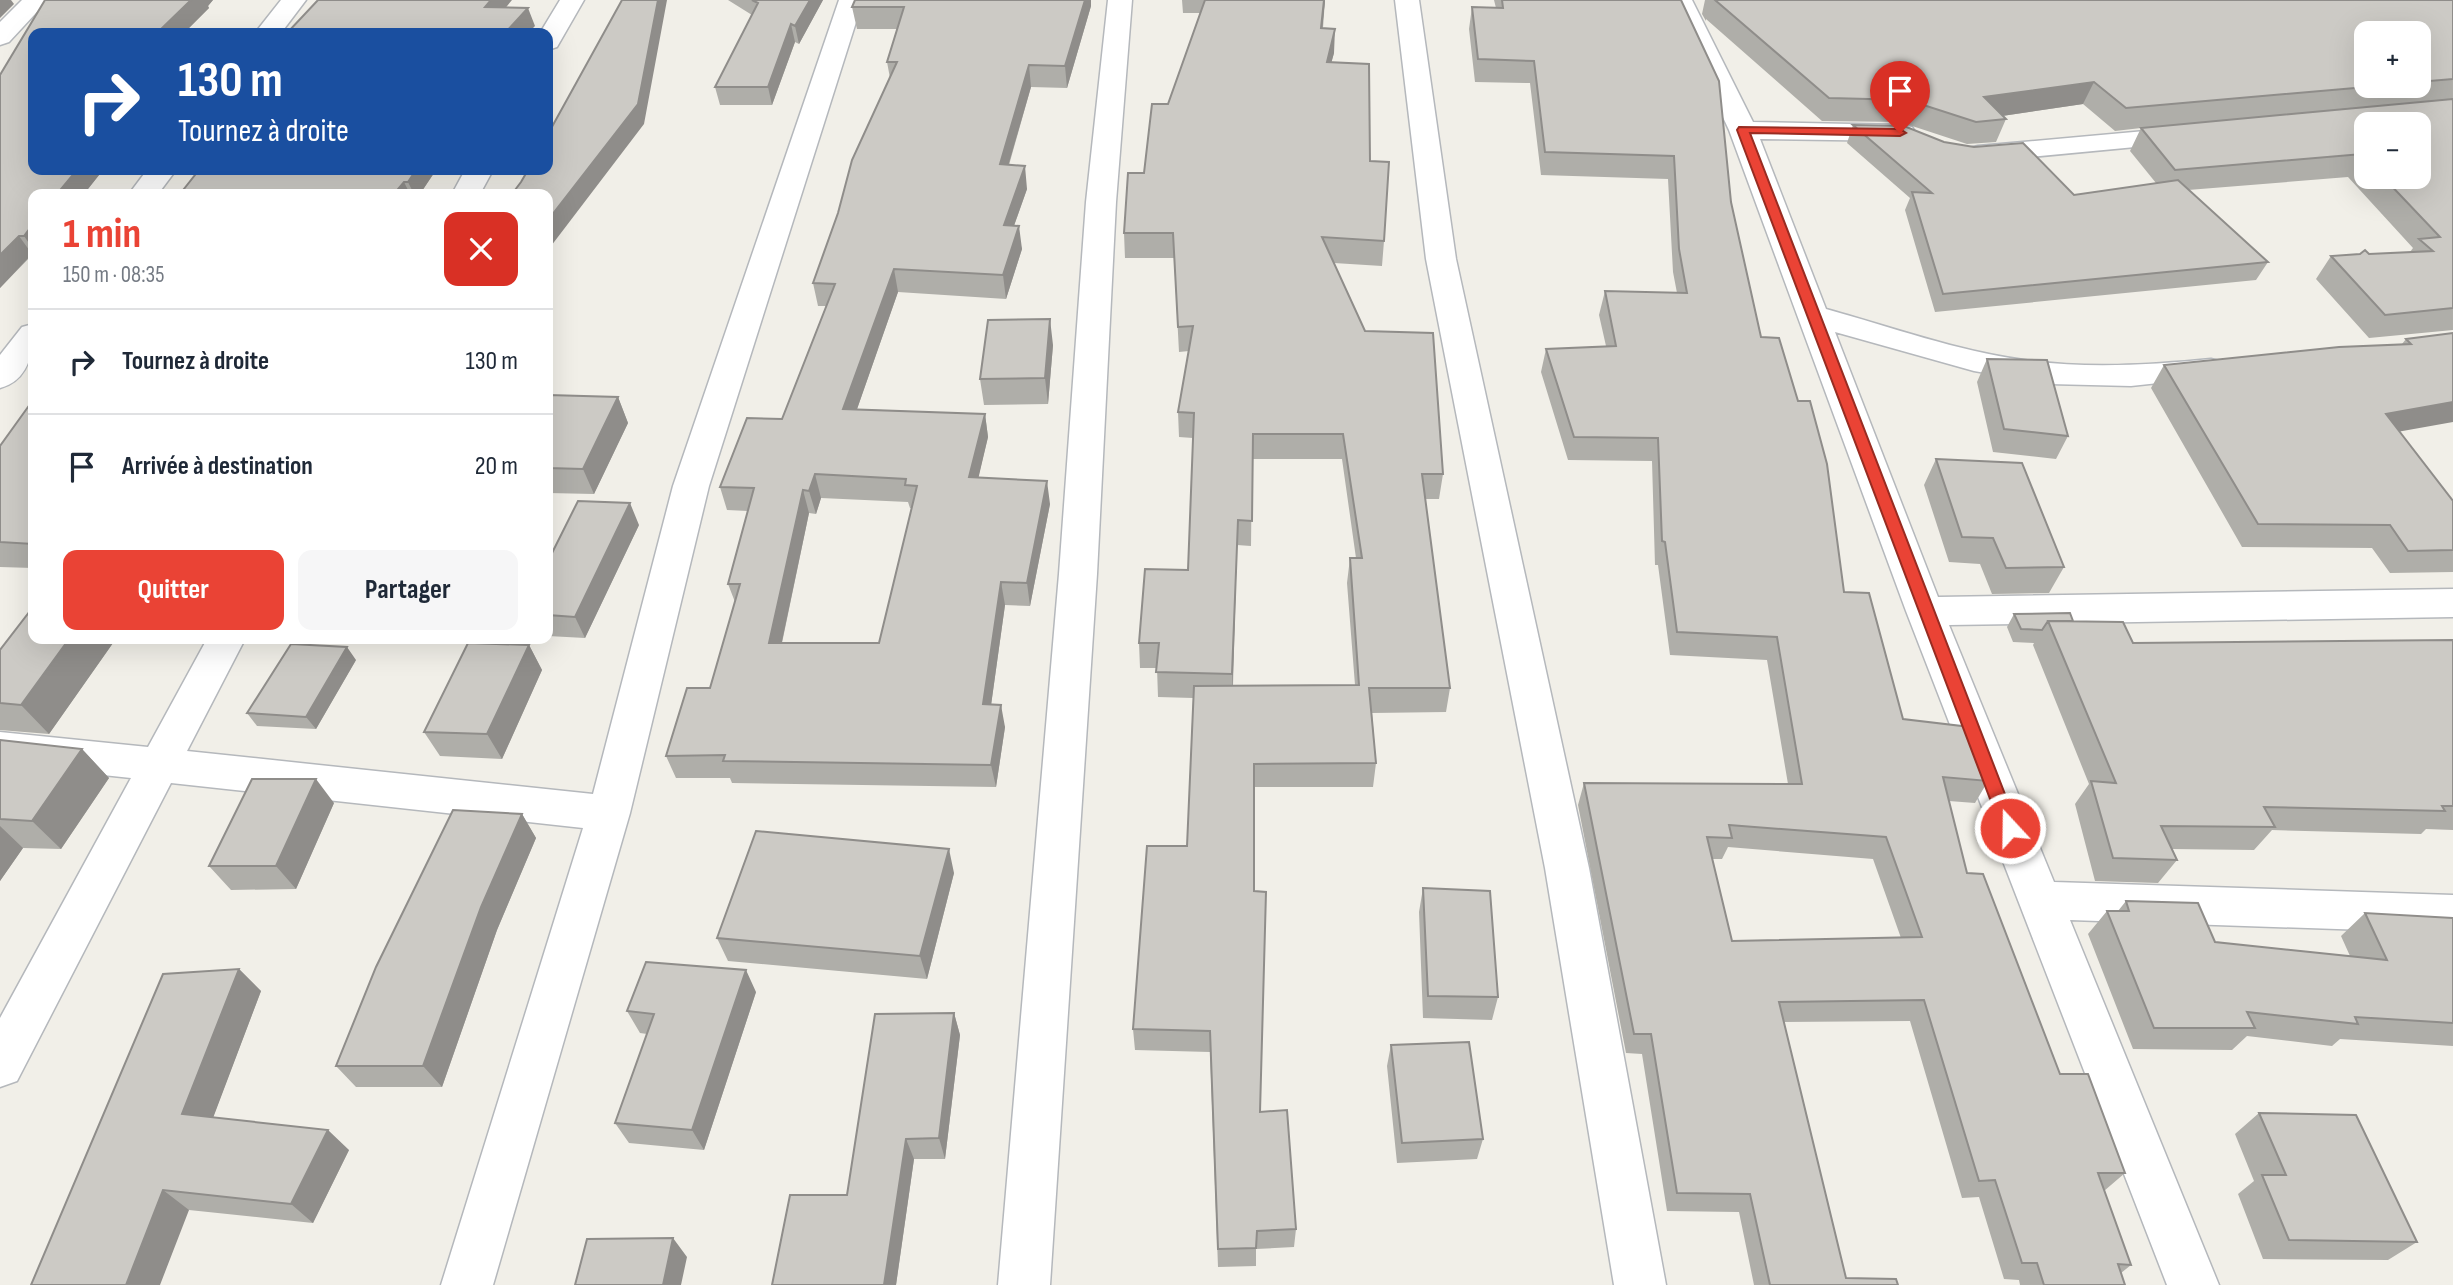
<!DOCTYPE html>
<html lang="fr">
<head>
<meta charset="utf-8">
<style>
  :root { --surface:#fff; --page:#f6f6f7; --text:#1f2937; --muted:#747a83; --line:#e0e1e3; --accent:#ea4335 }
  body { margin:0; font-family:"Sofia Sans Condensed",sans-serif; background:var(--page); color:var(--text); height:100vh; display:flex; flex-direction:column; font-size:26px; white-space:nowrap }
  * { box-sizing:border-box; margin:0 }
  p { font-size:23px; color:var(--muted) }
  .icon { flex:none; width:38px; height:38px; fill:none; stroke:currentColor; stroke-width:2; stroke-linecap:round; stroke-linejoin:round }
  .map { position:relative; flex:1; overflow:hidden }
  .side { position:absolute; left:28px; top:189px; width:525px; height:455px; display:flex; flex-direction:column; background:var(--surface); border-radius:14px; box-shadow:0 7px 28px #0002 }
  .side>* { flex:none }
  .top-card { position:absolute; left:28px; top:28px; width:525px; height:147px; border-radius:14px; box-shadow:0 7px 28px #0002; background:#1a4fa0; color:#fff; overflow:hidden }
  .controls { position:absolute; left:2354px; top:21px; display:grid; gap:14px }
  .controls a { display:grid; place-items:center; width:77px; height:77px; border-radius:14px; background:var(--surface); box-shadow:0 7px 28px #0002; font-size:35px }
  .pin { position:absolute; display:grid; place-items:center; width:60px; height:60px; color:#fff; margin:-72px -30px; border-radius:50% 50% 50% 0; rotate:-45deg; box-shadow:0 0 7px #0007 }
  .pin .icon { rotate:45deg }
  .me { position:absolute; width:77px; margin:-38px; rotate:339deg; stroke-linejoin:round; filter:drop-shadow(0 0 5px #0008) }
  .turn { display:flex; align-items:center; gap:24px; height:147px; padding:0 35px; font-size:32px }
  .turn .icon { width:91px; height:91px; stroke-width:2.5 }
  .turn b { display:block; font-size:49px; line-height:60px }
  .round { display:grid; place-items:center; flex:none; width:74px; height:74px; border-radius:14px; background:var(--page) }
  .headline { display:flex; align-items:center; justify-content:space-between; height:119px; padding:0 35px }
  h1 { font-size:42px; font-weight:700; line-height:52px; color:var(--accent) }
  .button { display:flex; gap:14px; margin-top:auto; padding:14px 35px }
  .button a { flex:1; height:80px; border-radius:14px; background:var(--accent); color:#fff; font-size:28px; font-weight:700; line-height:80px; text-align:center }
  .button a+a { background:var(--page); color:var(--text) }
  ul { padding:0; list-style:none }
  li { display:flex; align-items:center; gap:21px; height:105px; padding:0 35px; border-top:2px solid var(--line) }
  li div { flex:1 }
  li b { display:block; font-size:26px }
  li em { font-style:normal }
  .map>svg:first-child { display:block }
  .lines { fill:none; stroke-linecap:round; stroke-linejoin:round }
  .street-casing { stroke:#b5b8bc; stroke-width:3 }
  .street { fill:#fff; fill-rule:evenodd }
  .wall { fill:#afaea9; fill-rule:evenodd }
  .shaded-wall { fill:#8f8d8a }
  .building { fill:#cccac5; stroke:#8f8d8a; stroke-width:2; fill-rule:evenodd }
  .route { fill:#ea4335; stroke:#982c22; stroke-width:2 }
</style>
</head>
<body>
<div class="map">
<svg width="2453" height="1285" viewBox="0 0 2453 1285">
  <rect width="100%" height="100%" fill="#f1efe8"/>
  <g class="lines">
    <g class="street-casing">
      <path id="street" d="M22,0H48L9,42L0,45V22Z
        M281,0H306L281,33H255Z
        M560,0H584L557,47L548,50V33H540Z
        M839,0H863L709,486L630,813L493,1285H441L583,828L171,783L17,1081L0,1087V1018L131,778L0,764V732L148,747L207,639H245L187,751L593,794L673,486Z
        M1108,0H1132L1116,202L1097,574L1050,1285H998L1059,574L1086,202Z
        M1395,0H1419L1456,259L1589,868L1666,1285H1614L1545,868L1426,259Z
        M1668,0H1692L1753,122L1902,125L1912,127L1916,133L1912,139L1902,141L1760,139L1826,309C1891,327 1957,351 2024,360C2086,369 2149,365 2211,359L2223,362L2227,369L2223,376L2131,386L2049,384L1974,371L1835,332L1938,597L2453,589V617L1949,625L2054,882L2453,895V933L2070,920L2219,1285H2167L1906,611L1729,130Z
        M2189,127L2199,129L2203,135L2199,141L1978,162L1968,160L1964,154L1968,148L1978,146Z
        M147,170H176L158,194H129Z
        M465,170H493L480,194H452Z
        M33,324C34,350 30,380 0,388V355L22,327Z"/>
    </g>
    <use href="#street" class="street"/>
  </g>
  <path class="wall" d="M45,0H213L208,6L209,8L184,33H33V170H103L84,194H33V254L0,288V75Z
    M728,0H823L799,44L795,42L772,105H720L715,87L752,15Z
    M855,0H1091V6L1067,88L1031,87L1009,165L1027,189L1014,226L1022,249L1006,299L898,292L857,409L985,414L988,437L978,478L1050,504L1030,606L1005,605L991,705L1005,727L996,787L732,783L730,778H676L666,756L710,688L735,602L728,584L748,511L727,510L720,487L782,419L826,306H818L813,283L890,78L887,62L897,29H857L852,7ZM821,498L908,502L910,508H912L879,643H782L809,513L816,514Z
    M1182,0H1325L1323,28L1334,53L1331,63L1370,161L1384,241L1382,266L1334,263L1365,331L1443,474L1439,499H1425L1450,688L1446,712L1372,713L1376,763L1373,787H1254V891L1260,1112L1296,1229L1294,1247L1256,1249V1266L1218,1267L1210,1052L1135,1050L1133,1029L1187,846L1193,698L1158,697L1157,668H1140L1139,643L1188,570L1193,438L1179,437L1178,412L1189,351L1179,352L1174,258H1125L1124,233L1144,173L1200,13H1183ZM1252,459H1342L1356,558H1350L1347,583L1355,685L1233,686L1237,545L1251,546Z
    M1494,0H1681L1731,202L1761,337L1844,592L1903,719L1988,781L1975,803L1949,801L1967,873L2060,1074L2125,1173L2104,1191L2131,1265L2121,1273L2125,1285H2020L2019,1280L2004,1279L1979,1197L1962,1198L1910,1021L1783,1022L1846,1278L1898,1285H1754L1739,1212L1667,1211L1642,1054L1626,1053L1578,805L1584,783L1788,784L1767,660L1670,655L1658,565H1655L1652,461L1568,460L1541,372L1546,349L1606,346L1599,315L1605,291L1677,293L1673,272L1668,179L1541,175L1530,83L1475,82L1469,29L1472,7L1496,8ZM1728,847L1873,859L1901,938L1732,941L1712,859H1722Z
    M1705,0H2453V330L2369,338L2316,279L2331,256L2410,252L2413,248L2348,177L2188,190L2268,262L2256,280L1935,312L1905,210L1910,198L1847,143L1853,125L2074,195L2156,183L2130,151L2141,128L2115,131L2083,104L2002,116L2006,119L1996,142L1967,144L1900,122L1822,121L1706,19V21L1702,14ZM2418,33V86H2366ZM2366,124L2418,177H2366Z
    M199,170H436L420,194H180Z
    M2453,333L2399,431L2453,501V572L2390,573L2372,548L2242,547L2151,388L2164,365L2402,344L2406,339Z
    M1053,345L1048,404L984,405L980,379Z
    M1987,359L2068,436L2056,459L1993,452L1977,382Z
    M548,395L618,397L628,423L594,494L548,493Z
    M33,400V568L0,567V446Z
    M1936,459L2064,567L2049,593L1992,594L1980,564L1949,562L1924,485Z
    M639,525L585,638L548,636V561Z
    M2014,614L2073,621L2133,643L2453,640V830L2426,829L2421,834L2272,830L2254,850L2172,849L2177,860L2158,883L2095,881L2075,804L2089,784L2033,645L2034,643L2013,642L2007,627Z
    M113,643L49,734L0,730V650Z
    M529,645L542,670L502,759L440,756L424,732Z
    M356,660L316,729L257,726L247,713Z
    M0,740L82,749L109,778L61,849L23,848L0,881Z
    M334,803L296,889L231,890L209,866Z
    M522,814L536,838L497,930L442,1087H356L336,1066Z
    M954,873L927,979L728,961L717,938Z
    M1423,888L1498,997L1492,1020L1423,1018L1419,912Z
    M2126,901L2215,942L2350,956L2341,936L2365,913L2453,918V1046L2340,1039L2332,1046L2247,1036L2232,1050L2133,1049L2088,934L2107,911H2118Z
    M239,969L261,991L213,1117L349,1150L313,1223L189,1210L31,1285Z
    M756,992L704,1150L629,1143L615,1123L647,1034L640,1033L627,1011Z
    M954,1013L960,1035L945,1159H914L896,1285H772L847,1195Z
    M1391,1045L1483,1139L1477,1159L1397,1163L1387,1066Z
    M2259,1113L2417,1242L2388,1260L2263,1259L2238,1194L2254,1181L2235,1134Z"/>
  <path class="shaded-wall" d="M0,0H11L14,4L0,18Z
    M191,0H213L208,6L209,8L184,33H157Z
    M491,0H512L492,24L485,7Z
    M658,0H667L644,124L548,250V220Z
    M810,0H823L799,44L795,26Z
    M1085,0H1091V6L1067,88L1065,66Z
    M1324,0H1325L1320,52L1321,28Z
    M528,8L535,26L528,33H505Z
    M791,24L795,42L772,105L768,87Z
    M1335,29L1334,53L1325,86L1327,62Z
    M1029,65L1031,87L1002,187L1000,164Z
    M2094,82L2083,104L1975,120L1984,97Z
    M1025,166L1027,189L1006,248L1004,225Z
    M77,170H103L84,194H57Z
    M416,170H436L420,194H414L408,182Z
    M404,182L410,194H394Z
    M33,224V249L24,236Z
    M1019,226L1022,249L1006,299L1003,275Z
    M19,236L32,254L0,288V255Z
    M894,269L898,292L849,432L843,409Z
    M1050,319L1053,345L1048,404L1045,378Z
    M618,397L628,423L594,494L583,469Z
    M2453,402V422L2369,437L2386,414Z
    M985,414L988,437L973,501L969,477Z
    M815,474L821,498L816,514L809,491Z
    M1047,481L1050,504L1030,606L1027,583Z
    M803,490L809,513L777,665L769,643Z
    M630,503L639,525L585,638L575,617Z
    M1238,520L1237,545L1232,698V674Z
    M1001,582L1005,605L988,727L983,704Z
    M69,639H109L113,643L49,734L21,705Z
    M529,645L542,670L502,759L487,734Z
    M347,647L356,660L316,729L306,717Z
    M1001,705L1005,727L996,787L991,765Z
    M82,749L109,778L61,849L32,821Z
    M316,779L334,803L296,889L276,866Z
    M522,814L536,838L497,930L442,1087L423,1066L481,907Z
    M0,826L23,848L0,881Z
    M949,849L954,873L927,979L920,956Z
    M239,969L261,991L207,1134L182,1114Z
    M746,970L756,992L704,1150L692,1130Z
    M954,1013L960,1035L945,1159L939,1138Z
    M328,1130L349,1150L313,1223L291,1204Z
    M906,1139L914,1159L896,1285H884Z
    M163,1190L189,1210L160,1285H126Z
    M673,1238L687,1257L681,1285H663Z"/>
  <path class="building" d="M45,0H191L157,33H33V170H77L57,194H33V224L24,236H19L0,255V75Z
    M318,0H491L485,7L528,8L505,33H287Z
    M622,0H658L638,104L548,220V194H512L521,182L528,170H548V134Z
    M752,0H810L795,26L791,24L768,87H715L758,3Z
    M855,0H1085L1065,66L1029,65L1000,164L1025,166L1004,225L1019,226L1003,275L894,269L843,409L985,414L969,477L1047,481L1027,583L1001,582L983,704L1001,705L991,765L723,761L725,755L666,756L687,688H710L740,584H728L754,488L720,487L747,418L782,419L835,284L813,283L838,213L852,160L897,62H887L904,7H852ZM815,474L906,479L905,485L917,486L879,643H769L803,490L809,491Z
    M1205,0H1324L1321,28L1335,29L1327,62L1369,64L1370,161L1389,162L1384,241L1322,237L1365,331L1433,333L1443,474H1422L1450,688H1369L1376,763L1254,764V891L1266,892L1260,1112L1287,1110L1296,1229L1257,1231L1256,1248L1218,1249L1210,1031L1133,1029L1147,846H1187L1194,686L1359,685L1350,558H1362L1343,434H1253L1252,521L1238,520L1232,674L1156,672L1159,643H1139L1145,569L1188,570L1194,413L1178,412L1193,326L1178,327L1173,233H1124L1128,173H1144L1152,104H1168Z
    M1502,0H1681L1719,81L1731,202L1761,337L1779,338L1798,401H1810L1827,464L1844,592L1869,593L1903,719L1970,727L1982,758L1988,781L1943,777L1967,873L1983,874L2060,1074H2088L2125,1173H2098L2131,1265L2118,1264L2125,1285H2044L2037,1263H2022L1995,1180L1979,1181L1924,1000L1779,1002L1846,1278L1896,1279L1898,1285H1770L1750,1194L1677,1193L1651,1034H1634L1584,783L1802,784L1777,637L1677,632L1665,542L1662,541L1658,438L1574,437L1546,349L1616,346L1605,291L1687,293L1679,249L1674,156L1545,152L1534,61L1478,59L1472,7L1503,8ZM1729,825L1886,837L1922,937L1732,941L1707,837L1732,838Z
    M1715,0H2453V79L2418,82V33H2366V86H2378L2126,108L2094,82L1984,97L2006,119L1976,122L1908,100L1829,98Z
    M2453,99V308L2385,315L2331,256L2360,254L2365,250L2369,254L2433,251L2419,239L2440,237L2383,177H2418V124H2366V159L2362,154L2175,170L2141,128Z
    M1853,125L1904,126L1944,142L1974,147L2023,143L2074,195L2178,180L2268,262L1943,294L1912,192L1932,193Z
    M199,170H416L408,182H404L394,194H180Z
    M1050,319L1045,378L980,379L988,320Z
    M2453,333V402L2386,414L2453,501V550L2408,551L2390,525L2258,524L2164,365L2339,347L2411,344L2406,339Z
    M1987,359L2047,360L2068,436L2004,429Z
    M548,395L618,397L583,469L548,468Z
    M33,400V544L0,542V446Z
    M1936,459L2022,463L2064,567L2006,568L1993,538L1962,537Z
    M578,501L630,503L575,617L548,615V561Z
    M30,611H33V639H69L21,705L0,703V650Z
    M2070,613L2073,621H2048L2042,630L2021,629L2014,614Z
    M2048,621L2123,622L2133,643L2453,640V806H2442L2445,811L2264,807L2275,827L2161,826L2177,860L2113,858L2091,781L2116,783Z
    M468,643L529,645L487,734L424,732Z
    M291,644L347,647L306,717L247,713Z
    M0,740L82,749L32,821L0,819Z
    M252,779H316L276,866H209Z
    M453,810L522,814L481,907L423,1066H336L376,967Z
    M756,831L949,849L920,956L717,938Z
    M1423,888L1490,891L1498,997L1428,996Z
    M2126,901L2198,903L2215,942L2387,960L2365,913L2453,918V1023L2355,1017L2358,1024L2247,1012L2255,1028H2154L2107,911H2129Z
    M646,962L746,970L692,1130L615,1123L654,1014L627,1011Z
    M239,969L182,1114L328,1130L291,1204L163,1190L126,1285H31L163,974Z
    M954,1013L939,1138L906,1139L884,1285H772L790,1195H847L875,1014Z
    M1469,1042L1483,1139L1402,1143L1391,1045Z
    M2259,1113L2356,1115L2417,1242L2289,1240L2262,1175H2286Z
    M673,1238L663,1285H575L587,1239Z"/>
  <path class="route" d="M1739,127L1900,129L1906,133L1900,136L1750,133L2018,828L2016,833L2010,835L2003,833L2001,828L1737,130Z"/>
</svg>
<div class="controls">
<a>+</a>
<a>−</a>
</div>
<div class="pin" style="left:1900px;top:133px;background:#d93025"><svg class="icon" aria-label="arrive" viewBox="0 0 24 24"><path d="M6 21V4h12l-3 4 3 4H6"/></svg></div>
<svg class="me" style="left:2010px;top:828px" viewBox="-20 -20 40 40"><circle r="17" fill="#ea4335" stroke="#fff" stroke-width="3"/><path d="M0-11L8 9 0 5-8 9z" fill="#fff"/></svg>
<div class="top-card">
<div class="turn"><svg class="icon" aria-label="right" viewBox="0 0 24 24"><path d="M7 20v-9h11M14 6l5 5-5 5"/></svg><div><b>130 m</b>Tournez à droite</div></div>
</div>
<section class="side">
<div class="headline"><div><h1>1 min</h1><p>150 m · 08:35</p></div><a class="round" style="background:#d93025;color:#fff"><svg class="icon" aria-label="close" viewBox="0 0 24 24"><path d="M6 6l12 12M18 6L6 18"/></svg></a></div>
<ul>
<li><svg class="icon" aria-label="right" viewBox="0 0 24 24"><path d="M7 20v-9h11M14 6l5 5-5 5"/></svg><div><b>Tournez à droite</b></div><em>130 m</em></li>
<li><svg class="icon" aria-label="arrive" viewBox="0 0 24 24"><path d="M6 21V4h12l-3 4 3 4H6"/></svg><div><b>Arrivée à destination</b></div><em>20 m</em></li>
</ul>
<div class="button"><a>Quitter</a><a>Partager</a></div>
</section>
</div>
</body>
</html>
